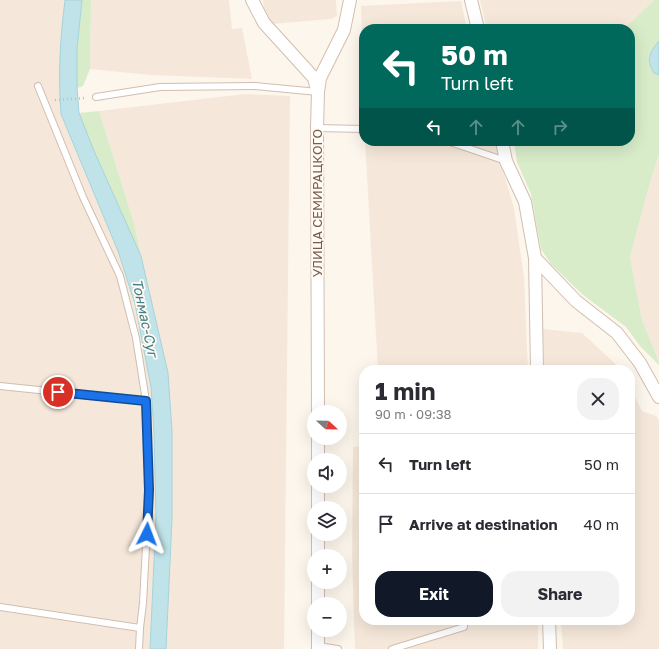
<!DOCTYPE html>
<html lang="en">
<head>
<meta charset="utf-8">
<style>
  :root { --surface:#fff; --page:#f2f2f3; --text:#2b2b33; --muted:#7c7c81; --line:#e1e1e2; --accent:#111827 }
  body { margin:0; font-family:"Golos Text",sans-serif; background:var(--page); color:var(--text); height:100vh; display:flex; flex-direction:column; font-size:15px; white-space:nowrap }
  * { box-sizing:border-box; margin:0 }
  p { font-size:13px; color:var(--muted) }
  .icon { flex:none; width:22px; height:22px; fill:none; stroke:currentColor; stroke-width:2; stroke-linecap:round; stroke-linejoin:round }
  .map { position:relative; flex:1; overflow:hidden }
  .drawer { position:absolute; left:359px; top:365px; width:276px; height:260px; display:flex; flex-direction:column; background:var(--surface); border-radius:16px; box-shadow:0 4px 16px #0002 }
  .drawer>* { flex:none }
  .guide { position:absolute; left:359px; top:24px; width:276px; height:122px; border-radius:16px; box-shadow:0 4px 16px #0002; background:#00695c; color:#fff; overflow:hidden }
  .needle { width:26px; rotate:112deg }
  .tools { position:absolute; left:307px; top:405px; display:grid; gap:8px }
  .tools a { display:grid; place-items:center; width:40px; height:40px; border-radius:50%; background:var(--surface); box-shadow:0 4px 16px #0002; font-size:20px }
  .pin { position:absolute; display:grid; place-items:center; width:34px; height:34px; color:#fff; margin:-17px; border:2px solid #fff; border-radius:50%; box-shadow:0 1px 4px #0007 }
  .me { position:absolute; width:44px; margin:-22px; rotate:3deg; stroke-linejoin:round; filter:drop-shadow(0 0 3px #0008) }
  .turn { display:flex; align-items:center; gap:14px; height:84px; padding:0 16px; font-size:18px }
  .turn .icon { width:52px; height:52px; stroke-width:2.5 }
  .turn b { display:block; font-size:28px; line-height:34px }
  .lanes { display:flex; align-items:center; height:38px; padding:0 16px; background:#0003; justify-content:center; gap:20px; direction:ltr }
  .lanes .off { opacity:.35 }
  .round { display:grid; place-items:center; flex:none; width:42px; height:42px; border-radius:16px; background:var(--page) }
  .summary { display:flex; align-items:center; justify-content:space-between; height:68px; padding:0 16px }
  h1 { font-size:24px; font-weight:700; line-height:30px }
  .button { display:flex; gap:8px; margin-top:auto; padding:8px 16px }
  .button a { flex:1; height:46px; border-radius:16px; background:var(--accent); color:#fff; font-size:16px; font-weight:700; line-height:46px; text-align:center }
  .button a+a { background:var(--page); color:var(--text) }
  ul { padding:0; list-style:none }
  li { display:flex; align-items:center; gap:12px; height:60px; padding:0 16px; border-top:1px solid var(--line) }
  li div { flex:1 }
  li b { display:block; font-size:15px }
  li em { font-style:normal }
  .map>svg:first-child { display:block }
  .residential { fill:#f5e8da }
  .green { fill:#d8ecc9 }
  .water { fill:#bfe3e8; stroke:#a5d3da }
  .lines { fill:none; stroke-linecap:round; stroke-linejoin:round }
  .lane-casing { stroke:#d1beb0; stroke-width:8 }
  .street-casing { stroke:#d1beb0; stroke-width:14 }
  .path { stroke:#d9b8a5; stroke-width:2.5; stroke-dasharray:1 3; stroke-linecap:butt }
  .lane { stroke:#fff; stroke-width:6 }
  .street { stroke:#fff; stroke-width:12 }
  .route-casing { stroke:#114b97; stroke-width:10 }
  .route { stroke:#1a73e8; stroke-width:7 }
  .labels { text-anchor:middle; stroke-width:3.5; stroke-linejoin:round; paint-order:stroke }
  .street-label { font-size:13px; fill:#7a5c4d; stroke:#fffaf3 }
  .water-label { font-size:14px; font-style:italic; fill:#437c86; stroke:#fffaf3 }
</style>
</head>
<body>
<div class="map">
<svg width="659" height="649" viewBox="0 0 659 649">
  <rect width="100%" height="100%" fill="#fdf6ec"/>
  <path class="residential" d="M0,0H65L60,46L61,114L118,251L135,304L151,387L154,432L156,517L150,649H0Z
    M91,0H229L232,29L242,28L252,79L151,75L90,69Z
    M263,0H336L337,16L331,19L272,24L264,7Z
    M480,0H654L624,29H487Z
    M461,1L467,29H364V120L361,6Z
    M245,94L290,96L284,649H166L172,519V431L168,373L141,256L134,223L99,111Z
    M365,141H494L514,208L524,277L528,370H378Z
    M659,155V362L642,320L630,257L652,175Z
    M543,329L582,333L622,370H544Z
    M630,387L642,411L656,416L659,421V649H563L561,620H630Z
    M364,446V620H538V649H355L352,554L353,447Z"/>
  <path class="green" d="M82,0H91L90,69L83,86L77,88V48Z
    M654,0H659V41L649,56V62L654,73L659,75V155L652,175L630,257L642,320L659,362V365L640,346L626,327L583,295L551,264L541,249L531,194L517,162L514,142L515,141H630V29H624Z
    M99,111L134,223L141,256L94,151L79,113Z"/>
  <path class="water" d="M65,0H82L77,49V88L79,113L94,151L141,256L168,373L172,431V519L166,649H150L156,517L154,432L151,387L135,304L118,251L61,114C58,74 60,40 65,0Z
    M659,41V75L654,73C646,60 649,53 659,41Z"/>
  <g class="lines">
    <g class="lane-casing">
      <path id="lane" d="M38,86L83,197L120,276L136,338L146,401L149,490L143,603L140,628L139,649
        M96,97L160,87L255,86L318,92
        M317,128L364,129
        M447,141L506,161
        M0,386L146,401
        M0,607L140,628
        M318,646L338,649
        M392,649L464,627V620"/>
    </g>
    <g class="street-casing">
      <path id="street" d="M252,0L264,23L314,78L317,90
        M471,0L478,29
        M502,141L506,161L525,202L535,258L537,370
        M535,258L576,301L617,333L640,363L659,397
        M318,412L317,128L318,92L320,78L344,30L350,0
        M318,438V460
        M318,486V508
        M318,534V556
        M318,582V604
        M549,620L550,649
        M318,630V649"/>
    </g>
    <path class="path" d="M55,100L85,98"/>
    <use href="#lane" class="lane"/>
    <use href="#street" class="street"/>
  </g>
  <g class="lines">
    <g class="route-casing">
      <path id="route" d="M58,392L146,401L149,490L147,534"/>
    </g>
    <use href="#route" class="route"/>
  </g>
  <g class="labels">
    <g class="street-label">
      <text transform="translate(317 203) rotate(-90)" y="5">УЛИЦА СЕМИРАЦКОГО</text>
    </g>
    <g class="water-label">
      <text transform="translate(145 318) rotate(78)" y="5">Тонмас-Суг</text>
    </g>
  </g>
</svg>
<div class="tools">
<a><svg class="needle" viewBox="-14 -14 28 28"><path d="M0-13l5 13h-10z" fill="#e53935"/><path d="M0 13l5-13h-10z" fill="#7c7c81"/></svg></a>
<a><svg class="icon" aria-label="sound" viewBox="0 0 24 24"><path d="M4 9h4l5-4v14l-5-4H4zM17 9q2 3 0 6"/></svg></a>
<a><svg class="icon" aria-label="layers" viewBox="0 0 24 24"><path d="M12 4l9 5-9 5-9-5zM3 14l9 5 9-5"/></svg></a>
<a>+</a>
<a>−</a>
</div>
<div class="pin" style="left:58px;top:392px;background:#d93025"><svg class="icon" aria-label="arrive" viewBox="0 0 24 24"><path d="M6 21V4h12l-3 4 3 4H6"/></svg></div>
<svg class="me" style="left:147px;top:534px" viewBox="-20 -20 40 40"><path d="M0-17L14 15 0 8-14 15z" fill="#1a73e8" stroke="#fff" stroke-width="4"/></svg>
<div class="guide">
<div class="turn"><svg class="icon" aria-label="left" viewBox="0 0 24 24"><path d="M17 20v-9H6M10 6l-5 5 5 5"/></svg><div><b>50 m</b>Turn left</div></div>
<div class="lanes"><svg class="icon" aria-label="left" viewBox="0 0 24 24"><path d="M17 20v-9H6M10 6l-5 5 5 5"/></svg><svg class="icon off" aria-label="ahead" viewBox="0 0 24 24"><path d="M12 20V5M6 11l6-6 6 6"/></svg><svg class="icon off" aria-label="ahead" viewBox="0 0 24 24"><path d="M12 20V5M6 11l6-6 6 6"/></svg><svg class="icon off" aria-label="right" viewBox="0 0 24 24"><path d="M7 20v-9h11M14 6l5 5-5 5"/></svg></div>
</div>
<section class="drawer">
<div class="summary"><div><h1>1 min</h1><p>90 m · 09:38</p></div><a class="round"><svg class="icon" aria-label="close" viewBox="0 0 24 24"><path d="M6 6l12 12M18 6L6 18"/></svg></a></div>
<ul>
<li><svg class="icon" aria-label="left" viewBox="0 0 24 24"><path d="M17 20v-9H6M10 6l-5 5 5 5"/></svg><div><b>Turn left</b></div><em>50 m</em></li>
<li><svg class="icon" aria-label="arrive" viewBox="0 0 24 24"><path d="M6 21V4h12l-3 4 3 4H6"/></svg><div><b>Arrive at destination</b></div><em>40 m</em></li>
</ul>
<div class="button"><a>Exit</a><a>Share</a></div>
</section>
</div>
</body>
</html>
